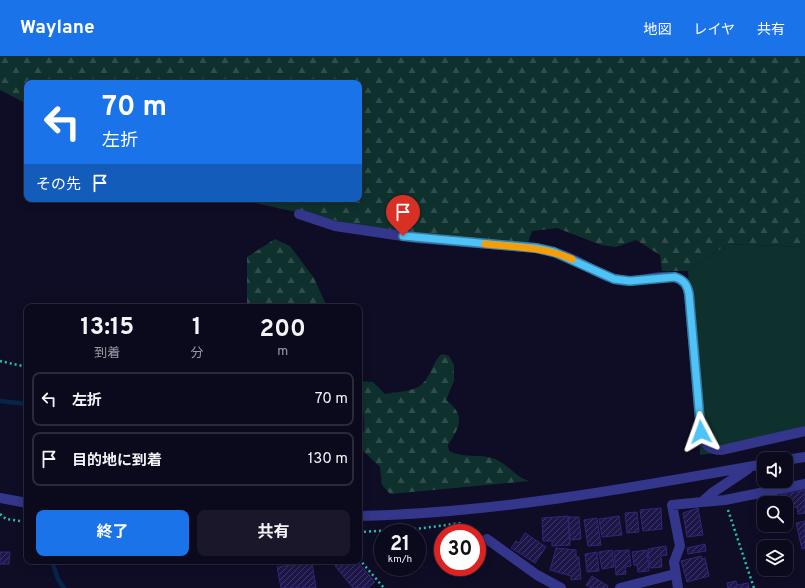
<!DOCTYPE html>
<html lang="ja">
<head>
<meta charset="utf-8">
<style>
  :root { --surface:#0b091c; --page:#191729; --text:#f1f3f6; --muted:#9a9aa3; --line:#2b2a3b; --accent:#1a73e8 }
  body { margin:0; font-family:Overpass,"Noto Sans JP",sans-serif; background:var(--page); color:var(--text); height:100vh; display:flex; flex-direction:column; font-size:15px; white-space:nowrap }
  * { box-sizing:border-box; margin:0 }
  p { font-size:13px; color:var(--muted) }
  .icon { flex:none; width:22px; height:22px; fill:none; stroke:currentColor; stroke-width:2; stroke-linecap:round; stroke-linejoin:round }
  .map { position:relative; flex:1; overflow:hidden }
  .side { position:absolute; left:24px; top:248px; width:338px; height:260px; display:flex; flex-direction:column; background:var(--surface); border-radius:8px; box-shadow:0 2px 10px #0003,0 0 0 1px var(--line) }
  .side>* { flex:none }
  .guide { position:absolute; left:24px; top:24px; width:338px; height:122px; border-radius:8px; box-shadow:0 2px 10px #0003,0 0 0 1px var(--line); background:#1a73e8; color:#fff; overflow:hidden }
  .tools { position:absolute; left:757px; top:396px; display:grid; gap:8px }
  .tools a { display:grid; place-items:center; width:36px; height:36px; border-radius:8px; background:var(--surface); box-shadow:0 2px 10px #0003,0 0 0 1px var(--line); font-size:20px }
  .speed { position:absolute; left:374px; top:468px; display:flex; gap:8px; font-size:20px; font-weight:700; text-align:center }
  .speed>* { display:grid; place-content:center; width:52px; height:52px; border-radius:50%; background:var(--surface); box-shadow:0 2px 10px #0003,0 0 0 1px var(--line); line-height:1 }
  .speed small { font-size:10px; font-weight:400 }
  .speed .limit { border:6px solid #d22; background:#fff; color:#111 }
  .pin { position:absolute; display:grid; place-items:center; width:34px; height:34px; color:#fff; margin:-41px -17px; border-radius:50% 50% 50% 0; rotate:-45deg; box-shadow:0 0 4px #0007 }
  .pin .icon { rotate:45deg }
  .me { position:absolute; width:44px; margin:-22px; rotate:356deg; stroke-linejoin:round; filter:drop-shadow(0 0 3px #0008) }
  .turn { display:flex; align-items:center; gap:14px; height:84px; padding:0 12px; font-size:18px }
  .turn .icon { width:52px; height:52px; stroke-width:2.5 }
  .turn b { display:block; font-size:28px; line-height:34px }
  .then { display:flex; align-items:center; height:38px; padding:0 12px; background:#0003; gap:8px; font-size:15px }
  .eta { display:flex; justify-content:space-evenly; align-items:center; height:68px; text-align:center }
  .eta b { font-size:24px; font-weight:700; line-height:28px }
  .action { display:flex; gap:8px; margin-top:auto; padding:8px 12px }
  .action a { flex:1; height:46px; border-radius:8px; background:var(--accent); color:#fff; font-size:16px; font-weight:700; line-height:46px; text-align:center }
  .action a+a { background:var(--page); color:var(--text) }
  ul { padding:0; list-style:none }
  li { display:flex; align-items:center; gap:12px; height:54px; margin:0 8px 6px; padding:0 4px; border:2px solid var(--line); border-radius:8px }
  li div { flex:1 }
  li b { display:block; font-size:15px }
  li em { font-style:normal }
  header { display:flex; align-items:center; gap:24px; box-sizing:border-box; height:56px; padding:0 20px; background:var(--accent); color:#fff }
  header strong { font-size:19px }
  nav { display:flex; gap:22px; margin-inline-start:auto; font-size:14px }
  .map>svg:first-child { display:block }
  .forest { fill:url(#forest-firs) }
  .park { fill:#0f312d }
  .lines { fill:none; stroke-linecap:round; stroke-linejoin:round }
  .stream { stroke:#07254b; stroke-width:4.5 }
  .building { fill:url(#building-hatch); stroke:#312678 }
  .path { stroke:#23c2ad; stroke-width:2.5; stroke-dasharray:2 3; stroke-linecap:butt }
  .street { stroke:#33368a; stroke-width:10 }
  .route-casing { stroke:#337fa1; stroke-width:10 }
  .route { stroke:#4fc3f7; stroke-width:7 }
  .slow { stroke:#f59e0b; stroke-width:7 }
</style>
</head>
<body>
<header>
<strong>Waylane</strong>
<nav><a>地図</a><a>レイヤ</a><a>共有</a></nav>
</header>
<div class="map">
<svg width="805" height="532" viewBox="0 0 805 532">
  <defs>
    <pattern id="forest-firs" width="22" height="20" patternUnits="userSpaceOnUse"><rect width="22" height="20" fill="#0f312d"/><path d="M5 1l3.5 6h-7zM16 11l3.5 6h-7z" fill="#314e4c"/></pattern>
    <pattern id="building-hatch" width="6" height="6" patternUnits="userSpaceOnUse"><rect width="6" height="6" fill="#1d1749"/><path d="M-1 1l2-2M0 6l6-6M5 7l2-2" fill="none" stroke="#3d3864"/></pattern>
  </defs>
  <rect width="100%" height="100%" fill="#0f0c26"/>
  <path class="forest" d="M0,0H805V191L728,188L688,215H662L660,199L636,184L616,191L601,189L557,172L532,175L527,189L383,175L241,144L237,143H359V27H27V48L0,34Z
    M275,183L290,190L314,222L327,251H247V201Z
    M443,298L449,300L454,309V325L446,344C466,359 460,371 448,389L449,395C464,403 480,397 495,403C509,409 515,421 529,425L390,438L382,429L380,411L361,393C358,385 364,379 364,372C365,355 359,341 359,325L373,326L385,338C395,336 407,336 416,332C432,325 433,301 443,298Z"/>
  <path class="park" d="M728,188L805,191V376L724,396L700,399L688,215Z"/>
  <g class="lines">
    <path class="stream" d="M0,345L27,348
      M52,505L58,523L64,532"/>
  </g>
  <path class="building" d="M805,434V457L798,458L797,451L791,452L792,460L786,461V447H782L780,439Z
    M775,440L777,447H764V460L760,461L757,443Z
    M661,452L662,473L643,475L640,454Z
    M698,452L703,479L687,481L683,457Z
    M637,456L639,476L627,477L625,457Z
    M568,460L570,489L552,490V485H543L542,462Z
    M619,460L622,479L602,481L599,463Z
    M568,461H579L581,483L570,484Z
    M597,462L601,489L588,490L584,464Z
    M805,465V492L802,493L796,467Z
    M525,477L546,491L535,507L511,492L516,485L519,487Z
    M705,488L706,495L688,498L687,492Z
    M666,490L667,499L661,500L662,511L650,512L648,493Z
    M556,492L576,494V501H579L581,523L571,524V520L550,514Z
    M612,494L614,511L602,513L599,496Z
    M629,494L631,510L625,511L626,518L616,519L614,495Z
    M647,494L649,515L638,516L637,509H634L632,496Z
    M0,496H10L9,508H0Z
    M597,496L599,515L587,516L585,498Z
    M701,500L702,503L705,502L709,520L687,526L681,505Z
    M340,505H357L375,526L368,532H353L335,510Z
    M312,506L316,532H281L277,511Z
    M592,520L608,530L607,532H591L586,529Z
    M736,525L737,529L748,527L749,532H728L727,527Z"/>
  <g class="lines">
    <path class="path" d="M0,305L27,311
      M728,454L754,532
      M0,458L6,463L27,466
      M359,476L416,473L462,467
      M359,503L384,532"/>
    <path class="street" d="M299,158L335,170L416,182L536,192C549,195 560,197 572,203C590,211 607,224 628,225C648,226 684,208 689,238L701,376C704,388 709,394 722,394L805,375
      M786,404L805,401
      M0,442L27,447
      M702,446L725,444L805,428
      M359,460C494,457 631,432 764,408
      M487,483L537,519L561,532
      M620,532L675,518
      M678,532L674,506L680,490L672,449L702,446L712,437L748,413"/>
  </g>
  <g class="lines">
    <g class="route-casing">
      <path id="route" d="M403,180L536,192L554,196L614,223L630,225L675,221C684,224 687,228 689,238L701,376"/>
    </g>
    <use href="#route" class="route"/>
    <path class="slow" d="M485,188C515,191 544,191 572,203"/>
  </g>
</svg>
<div class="tools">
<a><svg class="icon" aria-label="sound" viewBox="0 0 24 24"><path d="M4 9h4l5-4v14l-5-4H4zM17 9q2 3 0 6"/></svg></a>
<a><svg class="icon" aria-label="search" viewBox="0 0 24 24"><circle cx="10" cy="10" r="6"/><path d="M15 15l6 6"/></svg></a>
<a><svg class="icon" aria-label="layers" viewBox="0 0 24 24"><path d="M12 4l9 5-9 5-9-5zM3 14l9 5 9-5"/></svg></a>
</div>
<div class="speed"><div>21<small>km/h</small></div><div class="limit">30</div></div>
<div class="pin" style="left:403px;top:180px;background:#d93025"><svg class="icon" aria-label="arrive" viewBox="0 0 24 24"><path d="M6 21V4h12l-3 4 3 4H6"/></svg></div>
<svg class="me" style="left:701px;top:376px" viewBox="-20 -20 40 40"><path d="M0-17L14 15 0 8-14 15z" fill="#4fc3f7" stroke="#fff" stroke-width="4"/></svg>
<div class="guide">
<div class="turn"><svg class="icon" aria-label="left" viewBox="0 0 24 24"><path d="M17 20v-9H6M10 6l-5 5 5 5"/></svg><div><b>70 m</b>左折</div></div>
<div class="then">その先<svg class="icon" aria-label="arrive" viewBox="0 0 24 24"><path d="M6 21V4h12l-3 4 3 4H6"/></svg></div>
</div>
<section class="side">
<div class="eta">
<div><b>13:15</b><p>到着</p></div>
<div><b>1</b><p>分</p></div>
<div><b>200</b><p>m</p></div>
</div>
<ul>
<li><svg class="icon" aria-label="left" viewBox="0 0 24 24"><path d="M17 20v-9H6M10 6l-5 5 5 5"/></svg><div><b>左折</b></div><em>70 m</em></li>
<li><svg class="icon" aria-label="arrive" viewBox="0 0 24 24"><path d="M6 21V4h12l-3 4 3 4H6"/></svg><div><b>目的地に到着</b></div><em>130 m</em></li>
</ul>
<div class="action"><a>終了</a><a>共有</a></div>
</section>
</div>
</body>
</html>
